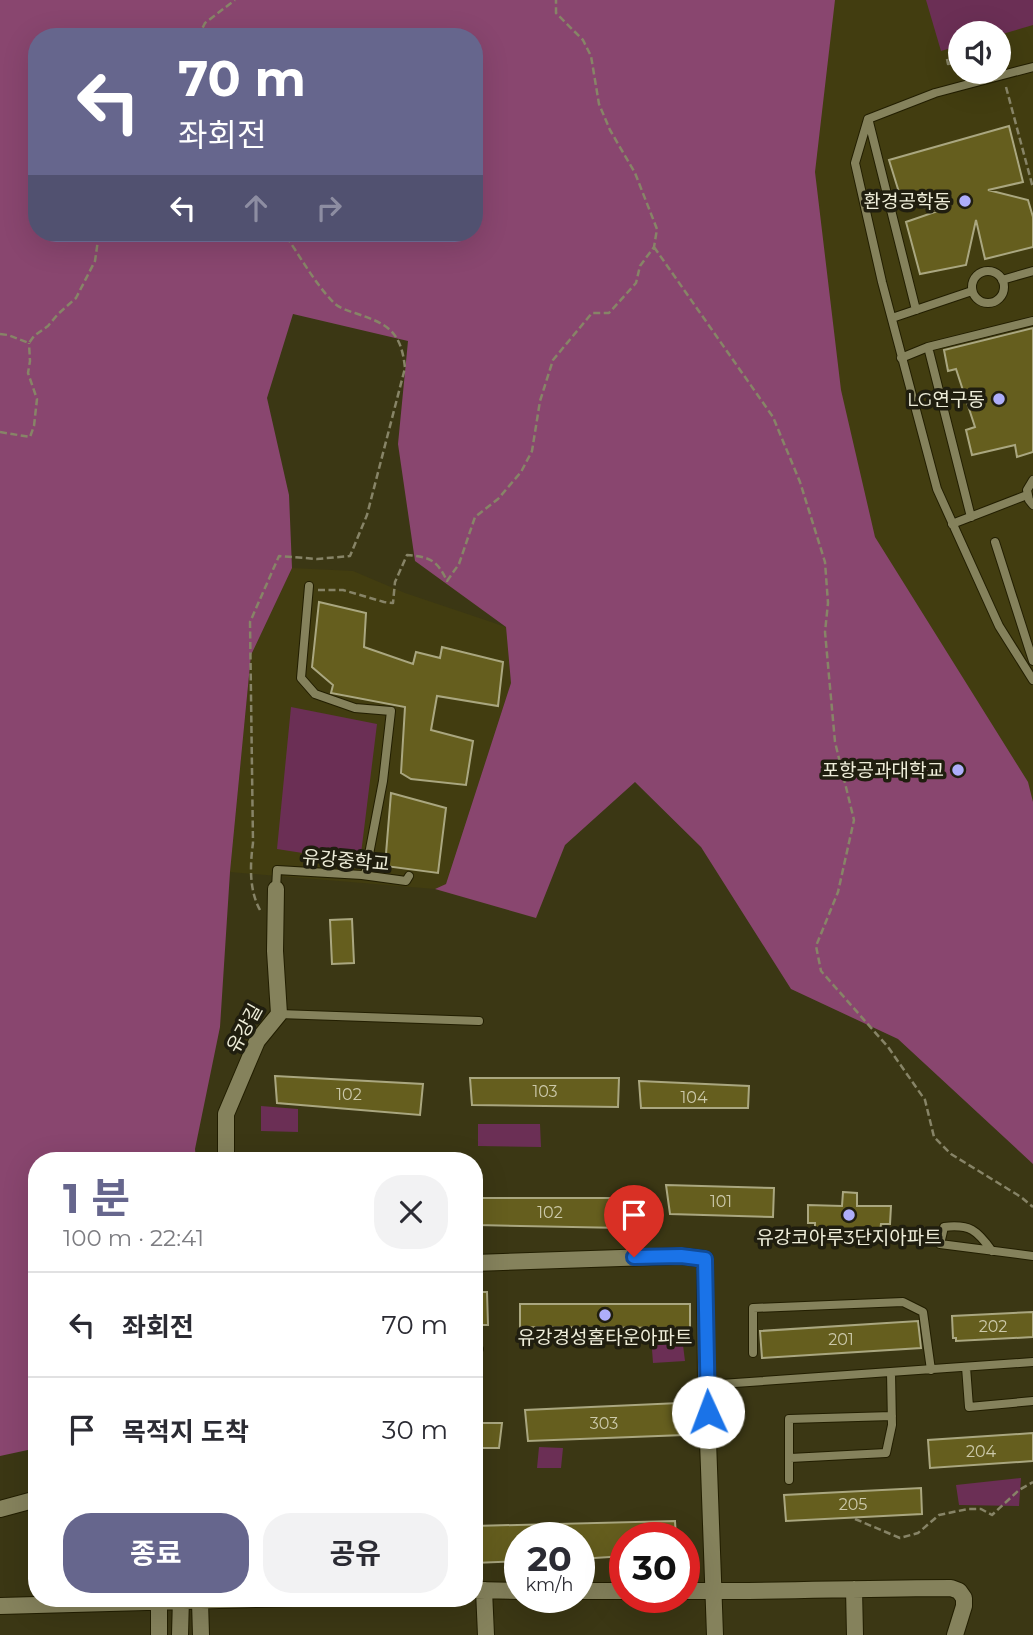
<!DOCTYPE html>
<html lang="ko">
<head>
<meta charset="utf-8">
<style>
  :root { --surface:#fff; --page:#f2f2f3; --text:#2b2b33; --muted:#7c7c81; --line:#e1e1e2; --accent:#66668d }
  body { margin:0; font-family:Montserrat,"Noto Sans KR",sans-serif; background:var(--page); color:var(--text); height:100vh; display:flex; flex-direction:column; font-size:26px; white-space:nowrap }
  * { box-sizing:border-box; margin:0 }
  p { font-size:23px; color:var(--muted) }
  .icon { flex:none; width:38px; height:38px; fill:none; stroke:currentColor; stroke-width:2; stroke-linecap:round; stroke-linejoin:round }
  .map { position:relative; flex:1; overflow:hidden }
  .drawer { position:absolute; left:28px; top:1152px; width:455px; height:455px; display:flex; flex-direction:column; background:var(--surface); border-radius:28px; box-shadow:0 7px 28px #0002 }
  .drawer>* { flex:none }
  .hud { position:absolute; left:28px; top:28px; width:455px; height:214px; border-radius:28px; box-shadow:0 7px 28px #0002; background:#66668d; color:#fff; overflow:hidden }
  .tools { position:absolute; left:948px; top:21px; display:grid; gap:14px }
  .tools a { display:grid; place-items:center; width:63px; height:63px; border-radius:50%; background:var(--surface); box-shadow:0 7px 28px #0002; font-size:35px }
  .speed { position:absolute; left:504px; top:1522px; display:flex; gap:14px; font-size:35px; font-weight:700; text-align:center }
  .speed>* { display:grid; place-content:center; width:91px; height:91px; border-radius:50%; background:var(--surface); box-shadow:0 7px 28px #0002; line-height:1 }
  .speed small { font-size:18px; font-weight:400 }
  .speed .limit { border:10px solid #d22; background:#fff; color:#111 }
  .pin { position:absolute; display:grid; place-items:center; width:60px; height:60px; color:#fff; margin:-72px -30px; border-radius:50% 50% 50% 0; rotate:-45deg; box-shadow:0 0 7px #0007 }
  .pin .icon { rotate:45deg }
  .me { position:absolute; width:77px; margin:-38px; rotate:358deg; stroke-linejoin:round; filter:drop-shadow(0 0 5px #0008) }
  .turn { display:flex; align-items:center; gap:24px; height:147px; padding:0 35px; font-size:32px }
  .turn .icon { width:91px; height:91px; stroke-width:2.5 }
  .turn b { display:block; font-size:49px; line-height:60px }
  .lanes { display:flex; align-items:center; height:66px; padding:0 35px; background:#0003; justify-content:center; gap:35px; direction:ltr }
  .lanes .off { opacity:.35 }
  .round { display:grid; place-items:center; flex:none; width:74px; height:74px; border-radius:28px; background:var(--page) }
  .summary { display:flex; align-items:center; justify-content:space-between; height:119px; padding:0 35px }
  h1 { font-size:42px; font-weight:700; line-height:52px; color:var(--accent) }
  .button { display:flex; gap:14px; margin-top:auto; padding:14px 35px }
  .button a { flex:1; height:80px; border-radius:28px; background:var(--accent); color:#fff; font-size:28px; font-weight:700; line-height:80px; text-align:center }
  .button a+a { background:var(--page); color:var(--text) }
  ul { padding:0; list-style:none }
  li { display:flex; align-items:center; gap:21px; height:105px; padding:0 35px; border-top:2px solid var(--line) }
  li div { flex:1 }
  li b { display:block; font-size:26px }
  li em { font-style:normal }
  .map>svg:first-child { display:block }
  .built { fill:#423d10; fill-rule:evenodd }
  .green { fill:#6b2f55 }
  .forest { fill:#89466f; fill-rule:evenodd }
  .building { fill:#655e1e; stroke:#aaa780; stroke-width:2 }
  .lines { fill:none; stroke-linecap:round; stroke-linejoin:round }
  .lane-casing { stroke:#221e00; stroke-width:10 }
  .street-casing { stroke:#221e00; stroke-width:18 }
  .path { stroke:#878467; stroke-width:2.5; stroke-dasharray:7 3.5; stroke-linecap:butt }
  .lane { stroke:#85825c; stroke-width:8 }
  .street { stroke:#85825c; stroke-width:16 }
  .route-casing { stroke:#114b97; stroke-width:18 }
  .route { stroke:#1a73e8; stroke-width:12 }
  .poi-dot { fill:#aeaefa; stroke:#201e0f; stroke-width:2.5 }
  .labels { text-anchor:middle; stroke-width:7; stroke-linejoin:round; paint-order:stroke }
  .number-label { font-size:16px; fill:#ccc9aa }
  .poi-label { font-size:19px; fill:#eeedd9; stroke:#201e0f; text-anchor:end }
  .street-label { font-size:19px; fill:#eeedd9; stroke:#201e0f }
</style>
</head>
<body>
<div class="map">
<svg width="1033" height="1635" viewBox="0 0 1033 1635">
  <rect width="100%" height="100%" fill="#3b3714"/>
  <path class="built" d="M716,0H1033V1042L732,497ZM961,33H999V72H961Z
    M292,568L353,571L405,593L506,627L511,683L446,884L435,889L230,872L251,655Z"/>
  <path class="green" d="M926,0H1033V25L999,35L961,33V45L941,51Z
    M291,707L377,724L360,862L277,849Z
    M261,1106L298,1109V1132L261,1131Z
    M478,1124H540L541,1147L478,1146Z
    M651,1336L682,1337L685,1361L653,1363Z
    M539,1447L563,1448L561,1468H537Z
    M1021,1478L1019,1506L959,1505L956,1485Z"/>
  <path class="forest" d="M0,0H835L815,172L841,390L875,537L1028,782L1033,802V1164L898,1039L791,989L701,847L635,782L565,845L536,918L435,889L446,884L511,683L506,627L415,561L398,444L408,341L293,314L267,398L289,495L292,568L251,655L230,872L220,1027L195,1149L196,1160H37V1448L0,1456ZM37,37H474V233H37Z"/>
  <path class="building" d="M1009,126L1023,182L988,190L1028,200L1033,217V247L985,259L976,220L966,265L920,274L906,222L938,211L902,202L889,160Z
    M1033,328V452L1017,457L1015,445L972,455L966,430L975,427L956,369L948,371L944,350Z
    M319,602L366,613L364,647L413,664L416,652L440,658L442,647L503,662L498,706L437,696L431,730L473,741L466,785L411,779L401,773L405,707L331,693L333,685L312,667Z
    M391,793L446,808L438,873L385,866Z
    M352,919L354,963L332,964L330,920Z
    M275,1076L423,1084L420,1115L277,1103Z
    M470,1078H619L618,1107L472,1105Z
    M639,1081L749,1086L748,1108H641Z
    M666,1185L774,1188L773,1217L670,1214Z
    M843,1192L857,1193V1206H891L890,1224H881L880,1231L815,1229V1223H808V1205L842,1206Z
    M475,1198H624L623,1228L477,1225Z
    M474,1292H487L488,1325H474Z
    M520,1304H690V1328L520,1327Z
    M1033,1312V1337L956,1341V1338H953L952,1316Z
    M918,1321L921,1348L762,1358L760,1331Z
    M679,1403L684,1435L528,1441L525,1410Z
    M474,1423H502L499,1448H474Z
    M1033,1433V1461L930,1468L928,1440Z
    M921,1488L922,1514L786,1521L784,1495Z
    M675,1521L676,1538H625V1556L579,1559V1538H520V1561L474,1563V1526Z"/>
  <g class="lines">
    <g class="lane-casing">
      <path id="lane" d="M868,119L855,163L882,282L937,489L999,626L1033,680
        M868,119L935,93L1033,67
        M869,122L916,310
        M972 287a16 16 0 1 1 32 0a16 16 0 1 1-32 0Z
        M1002,280L1033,271
        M892,318L972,291
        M928,347L971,517
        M901,358L928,347L1033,321
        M1033,480L1027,490L1029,500L1033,505
        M952,524L1027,495
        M995,542L1033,661
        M309,586L301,678L315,694L355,708L391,711L383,781L365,875
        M276,889L277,870L362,875L406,881L409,876
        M279,1014L479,1021
        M992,1251C977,1230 970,1224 944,1227L940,1244L1033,1256
        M474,1349H479
        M753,1353V1308L903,1302L923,1312L931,1370
        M966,1367L969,1407L1033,1401
        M706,1385L1033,1362
        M790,1458L886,1453L892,1425L891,1372
        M789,1480V1419L892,1416"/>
    </g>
    <g class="street-casing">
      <path id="street" d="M226,1160V1114L257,1041L279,1014L275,951L276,889
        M474,1263L681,1256L705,1259L706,1385L715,1635
        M0,1509L37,1499
        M854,1589L855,1635
        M474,1590L520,1591
        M484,1590L486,1635
        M579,1591H625
        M684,1591C773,1592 862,1588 951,1588L959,1591L964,1598V1606L955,1635
        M200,1601L201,1635
        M0,1606L293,1598
        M159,1635V1602
        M180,1635L181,1598"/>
    </g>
    <path class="path" d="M198,37L205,23L235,0
      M947,59L948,64L961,61
      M1006,87L1033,188
      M654,247L773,417L800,482L825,562L828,603L825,632L835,742L854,820L838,892L816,946L821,971L888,1047L925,1100L934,1137L951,1154L1021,1197L1033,1207
      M0,334L8,335L29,343L34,336L48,326L58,314L76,298L95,261L99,233
      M0,432L30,437L34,426L37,399L28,373L30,361L29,343
      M318,590H343L384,602L393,603L395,582L407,555C430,557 437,560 447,581L459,564L475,517L498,499L521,472L532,451L540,401L553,360L592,313H609L636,283L640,266L654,247L657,229L635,173L610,130L599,104L591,56L583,40L556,13V0
      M260,910C249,890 250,865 253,843L250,622L279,556L317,559L350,556L367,515L405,368C401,330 387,324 355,313C348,311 340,308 335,304C315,284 300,256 284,233
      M855,1519L900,1538L918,1533L939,1515L968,1509H981L992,1515L1019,1490L1033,1482"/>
    <use href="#lane" class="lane"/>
    <use href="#street" class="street"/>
  </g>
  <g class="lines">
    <g class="route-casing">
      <path id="route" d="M634,1257L681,1256L705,1259L708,1412"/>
    </g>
    <use href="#route" class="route"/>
  </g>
  <g class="poi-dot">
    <circle cx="965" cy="201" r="7"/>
    <circle cx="999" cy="399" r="7"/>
    <circle cx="958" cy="770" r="7"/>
    <circle cx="849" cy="1215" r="7"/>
    <circle cx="605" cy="1315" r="7"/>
  </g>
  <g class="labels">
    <g class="number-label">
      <text x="545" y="1097">103</text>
      <text x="349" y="1100">102</text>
      <text x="694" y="1103">104</text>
      <text x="721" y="1207">101</text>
      <text x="550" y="1218">102</text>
      <text x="993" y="1332">202</text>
      <text x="841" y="1345">201</text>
      <text x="604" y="1429">303</text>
      <text x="981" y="1457">204</text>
      <text x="853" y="1510">205</text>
    </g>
    <g class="poi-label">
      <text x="951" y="208">환경공학동</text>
      <text x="985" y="406">LG연구동</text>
      <text x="944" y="777">포항공과대학교</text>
      <text x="849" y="1244" text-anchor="middle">유강코아루3단지아파트</text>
      <text x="605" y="1344" text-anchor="middle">유강경성홈타운아파트</text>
    </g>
    <g class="street-label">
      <text transform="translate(346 860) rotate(5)" y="7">유강중학교</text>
      <text transform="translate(244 1028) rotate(-61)" y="7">유강길</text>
    </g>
  </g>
</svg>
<div class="tools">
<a><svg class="icon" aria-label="sound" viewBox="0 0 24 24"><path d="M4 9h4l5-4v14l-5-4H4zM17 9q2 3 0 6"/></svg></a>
</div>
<div class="speed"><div>20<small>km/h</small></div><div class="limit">30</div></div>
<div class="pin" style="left:634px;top:1257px;background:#d93025"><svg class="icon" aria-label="arrive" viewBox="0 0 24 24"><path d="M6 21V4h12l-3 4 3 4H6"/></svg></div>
<svg class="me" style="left:708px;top:1412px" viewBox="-20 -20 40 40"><circle r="19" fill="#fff"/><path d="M0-13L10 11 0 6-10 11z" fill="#1a73e8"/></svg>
<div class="hud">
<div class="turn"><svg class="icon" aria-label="left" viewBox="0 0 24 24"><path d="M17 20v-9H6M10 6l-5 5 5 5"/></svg><div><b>70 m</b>좌회전</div></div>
<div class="lanes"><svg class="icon" aria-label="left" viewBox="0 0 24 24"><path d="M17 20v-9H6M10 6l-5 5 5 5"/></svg><svg class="icon off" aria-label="ahead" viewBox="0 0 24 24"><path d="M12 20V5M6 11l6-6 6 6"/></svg><svg class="icon off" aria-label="right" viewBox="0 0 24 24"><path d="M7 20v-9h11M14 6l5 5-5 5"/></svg></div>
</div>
<section class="drawer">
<div class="summary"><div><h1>1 분</h1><p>100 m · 22:41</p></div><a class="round"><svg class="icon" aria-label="close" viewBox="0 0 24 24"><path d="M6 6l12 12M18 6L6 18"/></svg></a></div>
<ul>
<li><svg class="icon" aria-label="left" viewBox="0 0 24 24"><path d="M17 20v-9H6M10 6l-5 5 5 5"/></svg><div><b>좌회전</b></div><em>70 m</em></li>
<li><svg class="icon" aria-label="arrive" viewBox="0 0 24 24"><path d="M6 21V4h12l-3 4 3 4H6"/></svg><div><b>목적지 도착</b></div><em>30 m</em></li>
</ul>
<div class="button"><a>종료</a><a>공유</a></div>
</section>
</div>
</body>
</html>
